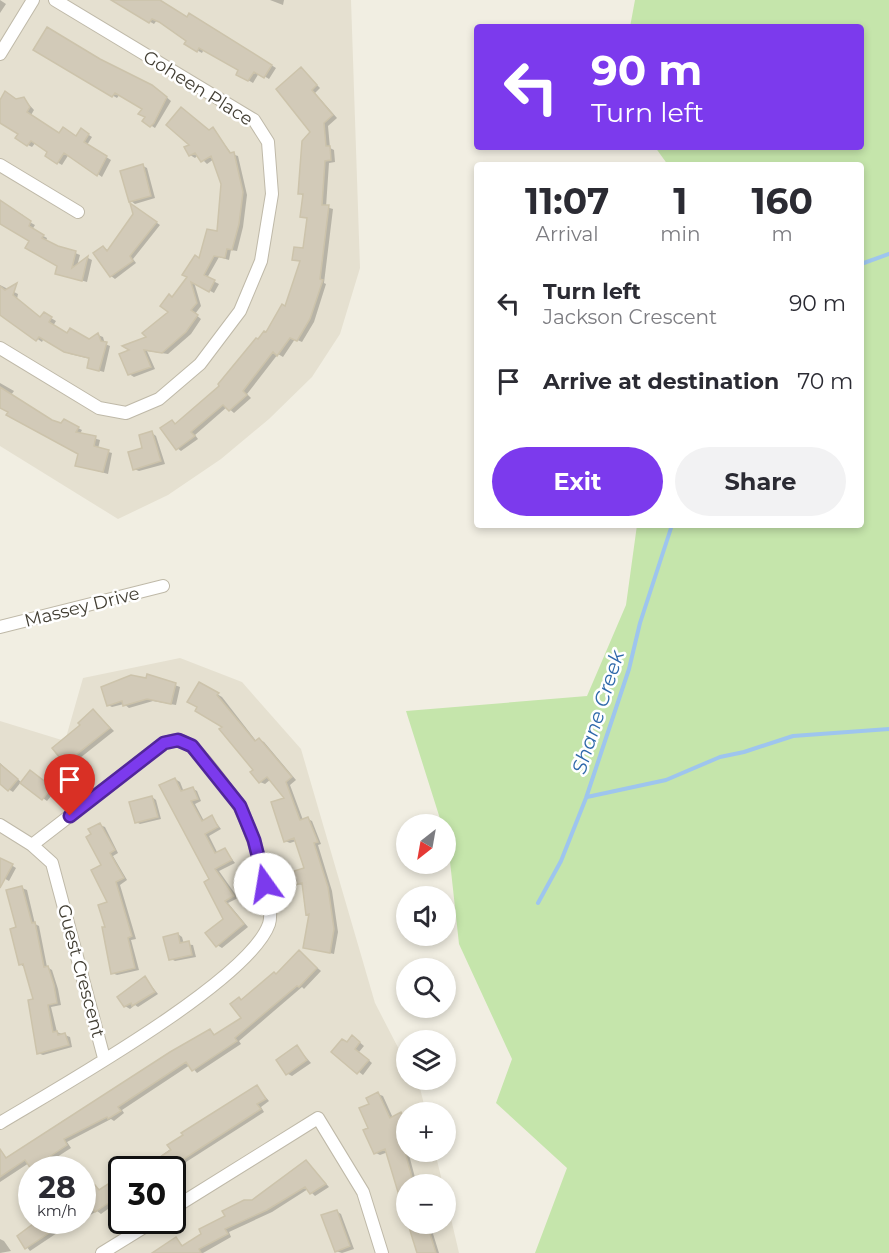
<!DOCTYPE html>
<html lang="en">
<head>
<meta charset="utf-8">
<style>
  :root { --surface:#fff; --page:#f2f2f3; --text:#2b2b33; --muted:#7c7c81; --accent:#7c3aed }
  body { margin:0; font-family:Montserrat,sans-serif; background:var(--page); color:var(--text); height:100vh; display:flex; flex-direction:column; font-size:22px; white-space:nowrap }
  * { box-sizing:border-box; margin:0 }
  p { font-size:20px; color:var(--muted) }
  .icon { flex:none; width:33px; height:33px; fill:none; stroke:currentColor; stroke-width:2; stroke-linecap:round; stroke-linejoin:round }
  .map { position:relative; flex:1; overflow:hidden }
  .details { position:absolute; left:474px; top:162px; width:390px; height:366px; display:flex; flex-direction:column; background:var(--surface); border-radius:6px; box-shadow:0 3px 9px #0003 }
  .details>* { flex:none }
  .banner { position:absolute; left:474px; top:24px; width:390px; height:126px; border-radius:6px; box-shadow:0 3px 9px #0003; background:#7c3aed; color:#fff; overflow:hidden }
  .needle { width:39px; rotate:211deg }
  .tools { position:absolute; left:396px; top:814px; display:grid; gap:12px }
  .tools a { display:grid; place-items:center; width:60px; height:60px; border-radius:50%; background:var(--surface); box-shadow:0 3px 9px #0003; font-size:30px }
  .speed { position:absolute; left:18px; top:1156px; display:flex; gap:12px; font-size:30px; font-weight:700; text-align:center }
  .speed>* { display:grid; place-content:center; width:78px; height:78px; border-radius:50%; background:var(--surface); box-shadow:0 3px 9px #0003; line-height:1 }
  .speed small { font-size:15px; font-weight:400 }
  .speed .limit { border:3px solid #111; border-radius:9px; background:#fff; color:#111 }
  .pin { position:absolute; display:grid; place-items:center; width:51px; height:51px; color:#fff; margin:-62px -26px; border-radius:50% 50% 50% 0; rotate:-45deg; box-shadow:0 0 6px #0007 }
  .pin .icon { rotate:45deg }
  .me { position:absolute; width:66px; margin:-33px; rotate:347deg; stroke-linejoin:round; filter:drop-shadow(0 0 4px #0008) }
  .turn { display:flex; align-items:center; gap:21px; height:126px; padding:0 18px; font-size:27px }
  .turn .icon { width:78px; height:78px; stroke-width:2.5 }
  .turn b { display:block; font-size:42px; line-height:51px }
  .eta { display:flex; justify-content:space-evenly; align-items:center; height:102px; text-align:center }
  .eta b { font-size:36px; font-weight:700; line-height:42px }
  .action { display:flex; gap:12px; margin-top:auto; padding:12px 18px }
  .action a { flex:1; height:69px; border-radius:36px; background:var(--accent); color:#fff; font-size:24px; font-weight:700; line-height:69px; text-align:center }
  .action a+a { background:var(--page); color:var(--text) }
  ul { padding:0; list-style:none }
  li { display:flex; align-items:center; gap:18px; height:78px; padding:0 18px }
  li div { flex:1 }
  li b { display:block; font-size:22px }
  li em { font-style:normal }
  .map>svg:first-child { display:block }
  .residential { fill:#e5e0d0; fill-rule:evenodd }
  .green { fill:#c5e5ab }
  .shadow { fill:#0003 }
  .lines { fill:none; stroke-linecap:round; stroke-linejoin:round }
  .stream { stroke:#9ec5ee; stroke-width:4 }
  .building { fill:#d2cab8; stroke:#ccc3ab; stroke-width:1.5 }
  .minor-casing { stroke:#bfb9a8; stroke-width:14 }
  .minor { stroke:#fff; stroke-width:12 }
  .route-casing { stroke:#51269a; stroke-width:15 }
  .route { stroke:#7c3aed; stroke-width:10 }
  .labels { text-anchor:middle; stroke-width:5; stroke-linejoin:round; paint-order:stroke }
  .street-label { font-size:18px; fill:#423e33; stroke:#fff }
  .water-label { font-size:20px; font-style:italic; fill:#2f69aa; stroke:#fff }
</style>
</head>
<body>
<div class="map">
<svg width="889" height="1253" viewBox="0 0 889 1253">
  <rect width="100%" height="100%" fill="#f1eee2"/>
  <path class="residential" d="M0,0H351L360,268L340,334L312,377L269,419L221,459L168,495L118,519L0,446Z
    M180,658L242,682L301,749L375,1003L406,1063V1080H416L420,1088L426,1113H406V1152H435L443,1185H406V1224H446V1197L459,1253H0V721L65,741L83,678ZM32,1170H82V1221H32ZM122,1170H172V1221H122Z"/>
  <path class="green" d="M635,0H889V1253H535L567,1168L496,1103L512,1059L459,944L446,825H442L406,711L587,696L626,605L637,525H861V165H668L655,147H861V27H630Z"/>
  <path class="shadow" d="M0,0L6,4L0,13Z
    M113,0H157L188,19L190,15L276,68L269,79L259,73L253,83L238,74L240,70L204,49L202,53L186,44L188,40L157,20L154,24Z
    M270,0H284L283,5Z
    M35,50L101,61L157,89L171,101L155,128L144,121L147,117L144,108L120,94L117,98Z
    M301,69L320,88L315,93L337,118L328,126L330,148L334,150L335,162L329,163L326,207L333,209L324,283L326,284L314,322L302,342L295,339L283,357L278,354L247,394L251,398L234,413L227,407L195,435L198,439L181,451L177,448L172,422L177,424L221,386L266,334L286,308L301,262L294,259L305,250L308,219L302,216L304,196L299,193L312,133Z
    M23,98L34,110L31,115L60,135L77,138L81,130L92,137L87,145L111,160L102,177L69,154L62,165L47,156L49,151L36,142L32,147L28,145L17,138L20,133L0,121V103Z
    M213,129L232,154L238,156L247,195L243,227L237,251L231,250L229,260L219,257L207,278L219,284L214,293L194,282L201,306L195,314L201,319L191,334L168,354L147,351L155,369L134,377L129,374L132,350L148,338L171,312L173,299L218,233L223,184L214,159L207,164L198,155L195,158L190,155Z
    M143,166L147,168L155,198L135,204L131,201Z
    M0,203L23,215L22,218L35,225L32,230L47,238L46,241L80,255L77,266L88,258L92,260L87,282L57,273L59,265L31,240L0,221Z
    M132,206L160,225L133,259L136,263L115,279L111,276L103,247L109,251L135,215Z
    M0,285L18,294L17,299L41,318L44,314L56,321L53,326L67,334L89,341L98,335L103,337L105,344L110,346L104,372L93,369L90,359L70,354L44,338L42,342L0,313Z
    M0,383L14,391L11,395L53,422L62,425L64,421L82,430L80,434L100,440L98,449L112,453L108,474L76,465L79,453L0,406Z
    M152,433L156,436L165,464L139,471L134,469Z
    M148,675L180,687L176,705L153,701L129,708L124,704L112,707L108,705L147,680Z
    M200,684L222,697L257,742L260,740L264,742L296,780L290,785L303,820L308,819L312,821L321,844L318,845L332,891L338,932L334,954L305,947L310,916L307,914L304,885L296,884L306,869L296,841L290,843L285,841L286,798L271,779L265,784L260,782L256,770L225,727Z
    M94,711L114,731L80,758L82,762L74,769L69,767L82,725Z
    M0,763L22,783L35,774L56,790L47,801L21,782L13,792L0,784Z
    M175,779L180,782L184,792L192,788L197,791L201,801L195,804L204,821L212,817L221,829L209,836L218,854L225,850L235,863L219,871L238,898L228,903L248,927L222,948L217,945L225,919Z
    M152,797L156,800L161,819L140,824L136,822Z
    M100,825L105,827L118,853L113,856L127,880L120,885L136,939L131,940L139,970L117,975L112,973L107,928L109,903Z
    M0,858L16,868L9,881L0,876Z
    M22,888L27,890L35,924L39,926L47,967L52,970L58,989L61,1005L51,1007L57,1032L70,1037L72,1047L43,1055L38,1053L35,1000L24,967L20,964L18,928Z
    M178,934L182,937L184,944L193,945L196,957L175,961L171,959Z
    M303,955L321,971L304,989L302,987L239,1041L241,1044L197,1073L190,1065L122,1110L124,1113L114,1121L111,1119L67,1142L71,1148L37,1170L29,1163L0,1182V1159L7,1160L64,1120L97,1103L210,1030L216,1036L243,1018L239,999L243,1001Z
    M145,978L158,994L138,1007L135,1005L130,1009L125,1006Z
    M357,1040L364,1046L359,1052L372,1063L363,1075L333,1052Z
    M297,1047L311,1063L292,1076L288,1074Z
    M257,1087L269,1101L261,1107L264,1112L172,1171L141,1170Z
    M378,1094L383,1096L393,1118L401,1114L406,1119V1134L404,1136L417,1185H406V1213L388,1152L380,1155L376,1153L370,1129V1104Z
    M306,1161L329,1187L315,1196L308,1189L272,1212L229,1232L231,1237L203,1253H154L176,1239L184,1247L252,1202Z
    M122,1179L119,1201L101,1214L97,1211L82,1220V1195L95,1187L101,1190Z
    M336,1211L341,1214L354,1249L342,1253L336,1251Z
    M40,1221H75L30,1251L19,1237Z
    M410,1224H430L439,1253H419Z
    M0,1239L4,1241L11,1251L0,1253Z"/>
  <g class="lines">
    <path class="stream" d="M861,264L889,254
      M587,797L666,780L720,757L744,752L793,736L889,729
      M538,903L561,861L586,798L629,669L640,623L672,525"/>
  </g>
  <path class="building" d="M111,0H160L187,17L189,13L272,65L264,78L254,72L248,81L236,75L238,70L199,48L197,52L184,44L186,41L159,22L152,19L149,23Z
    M47,27L100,59L152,85L167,97L154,123L150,127L142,121L145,117L138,114L142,109L115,93L112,97L33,50Z
    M301,67L317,85L312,90L333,115L324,123L326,146H330L331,160L325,161L322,205H329L320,279L323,280L310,319L297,341L290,338L277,356L273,352L243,391L247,395L229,411L223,405L191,432L195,436L176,450L160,428L172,420L175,424L219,386L218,384L256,338L258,339L264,331L266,332L282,304L285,306L300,261L292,260L294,247L303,248L307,218L300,217L303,194H298L302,141L310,132L276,89Z
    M5,91L16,99L24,97L30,107L27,112L59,133L63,127L76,136L81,128L89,134L84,142L107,156L97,176L64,153L57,164L45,156L47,152L31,141L27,146L15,138L18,134L0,123V100Z
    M181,107L209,130L213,127L230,153L234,152L243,192L239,224L232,250L227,249L225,258L214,256L204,275L215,280L209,292L191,282L197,303L191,310L198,315L186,332L162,353L144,350L151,367L128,375L119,354L129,350L122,346L146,337L142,333L168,312L160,306L169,294L172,297L187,277L182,275L195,255L199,258L207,229L217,231L221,184L211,156L201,162L195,153L189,156L184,147L189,145L166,125Z
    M143,164L151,196L129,202L120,171Z
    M0,200L31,221L29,226L44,235L42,238L58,246L76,251L72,268L88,256L82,281L55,274L57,266L25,248L29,241L0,224Z
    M130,203L157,222L130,256L133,261L110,277L93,253L103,246L107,251L133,214Z
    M17,283L13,295L40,317L44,312L52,317L49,322L67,333L70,328L89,339L98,333L101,341L107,342L99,371L87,368L89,358L64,352L39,337L36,341L0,315V286L5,290Z
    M0,387L52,420L61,423L64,419L79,427L76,432L96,436L94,446L109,450L103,472L75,466L78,454L6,415L8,412L0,408Z
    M152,431L161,461L133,470L128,452L142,448L139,435Z
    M147,674L176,683L171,704L147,699L123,706L122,701L107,706L101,687L131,675L146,678Z
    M199,682L219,693L217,695L255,741L259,738L292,777L286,782L300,820L308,817L318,842L314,843L328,887L334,929L330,953L303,948L309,914L306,915L302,883L295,885L291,872L304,868L294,838L284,842L271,802L284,798L267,777L259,783L250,772L253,770L219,729L222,727L195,711L197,707L187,702Z
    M93,709L110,728L76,755L79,759L68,768L52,748L80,725L78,723Z
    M0,764L18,779L8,791L0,784Z
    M30,770L52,787L42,800L20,783Z
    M175,778L181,791L193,787L198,799L191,801L202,821L212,815L218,827L205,834L215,853L225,848L232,860L215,869L234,896L225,901L244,924L216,947L205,933L223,919L204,882L209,879L159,785Z
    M152,796L158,817L135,823L129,802Z
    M100,823L115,850L110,853L124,878L116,882L132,936L128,938L135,968L111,974L102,927H105L98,905L107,902L91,870L101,865L86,837L91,834L88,829Z
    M0,858L13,864L0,888Z
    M22,886L32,923L35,922L44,967L48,966L54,985L57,1003L48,1005L53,1032L57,1031L58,1035L65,1033L69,1045L37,1054L28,1000L33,999L23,964L19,965L10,929L16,927L6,890Z
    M178,933L180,943L189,941L192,955L169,960L163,937Z
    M299,950L317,968L299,987L297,986L235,1038L237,1041L192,1071L186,1062L118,1107L121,1111L108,1119L107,1117L64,1139L67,1145L31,1169L25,1160L0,1177V1149L6,1158L170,1052L210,1029L214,1035L241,1018L230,1004L239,997L241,1000L274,972L276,974Z
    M145,976L155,992L132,1006L131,1003L124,1007L117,997Z
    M352,1035L360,1042L355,1049L369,1060L357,1074L331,1052L342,1039L347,1042Z
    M297,1045L307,1060L286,1075L276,1060Z
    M257,1085L266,1099L257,1104L261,1109L167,1170H140L171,1150L167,1145L183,1135L181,1133Z
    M378,1092L390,1118L401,1112L406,1124V1130L400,1133L414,1185H406V1211L404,1212L385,1149L374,1154L363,1130L368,1128L359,1108L369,1104L366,1098Z
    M306,1160L326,1184L310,1194L305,1187L267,1210L225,1229L228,1234L199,1249L201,1253H152L176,1237L182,1246L201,1234L199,1229L225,1216L222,1211L244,1200H252Z
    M122,1175V1207L116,1198L95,1212L93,1209L82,1215V1194L95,1185L99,1190Z
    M337,1210L350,1246L335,1252L321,1215Z
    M37,1221H67L25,1249L17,1236Z
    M408,1224H427L436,1253H417Z"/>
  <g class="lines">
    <g class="minor-casing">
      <path id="minor" d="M0,54L33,0
        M0,165L78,212
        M0,348L99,408L126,413L159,399L200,364L240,311L261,261L272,194L268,142L254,120L55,0
        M0,627L163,586
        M0,825L32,845L52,863L104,1058
        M0,1123C58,1088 249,981 269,924C276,902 248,816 234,798C222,784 196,742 178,740C174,740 168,742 164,743L32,845
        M172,1209L318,1118L363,1192L382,1253
        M102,1253L154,1221"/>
    </g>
    <use href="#minor" class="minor"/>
  </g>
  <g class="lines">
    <g class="route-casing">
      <path id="route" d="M70,816L164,743L178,740L192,746L240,806L254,840L265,884"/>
    </g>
    <use href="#route" class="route"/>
  </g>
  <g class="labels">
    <g class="street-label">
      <text transform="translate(198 88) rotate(32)" y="6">Goheen Place</text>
      <text transform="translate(82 607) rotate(-14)" y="6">Massey Drive</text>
      <text transform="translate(81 971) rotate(75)" y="6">Guest Crescent</text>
    </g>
    <g class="water-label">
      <text transform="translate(598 712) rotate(-72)" y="7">Shane Creek</text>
    </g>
  </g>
</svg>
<div class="tools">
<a><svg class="needle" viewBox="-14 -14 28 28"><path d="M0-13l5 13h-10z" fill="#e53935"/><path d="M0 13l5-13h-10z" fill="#7c7c81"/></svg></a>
<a><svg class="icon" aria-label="sound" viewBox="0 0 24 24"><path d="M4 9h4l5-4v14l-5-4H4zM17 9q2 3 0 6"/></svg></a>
<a><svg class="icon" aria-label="search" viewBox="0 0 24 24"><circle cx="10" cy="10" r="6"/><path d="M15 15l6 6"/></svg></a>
<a><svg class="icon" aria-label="layers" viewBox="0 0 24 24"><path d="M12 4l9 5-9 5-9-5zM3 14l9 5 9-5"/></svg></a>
<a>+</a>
<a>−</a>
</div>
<div class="speed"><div>28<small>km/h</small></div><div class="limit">30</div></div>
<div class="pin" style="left:70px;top:816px;background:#d93025"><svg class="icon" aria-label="arrive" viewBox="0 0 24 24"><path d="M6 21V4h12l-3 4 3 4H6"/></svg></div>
<svg class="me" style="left:265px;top:884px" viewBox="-20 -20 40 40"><circle r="19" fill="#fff"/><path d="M0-13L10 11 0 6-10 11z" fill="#7c3aed"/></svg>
<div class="banner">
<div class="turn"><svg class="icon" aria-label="left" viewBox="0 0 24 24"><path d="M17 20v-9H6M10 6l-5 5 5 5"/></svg><div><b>90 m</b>Turn left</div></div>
</div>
<section class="details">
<div class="eta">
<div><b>11:07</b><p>Arrival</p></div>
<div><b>1</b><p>min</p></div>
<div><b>160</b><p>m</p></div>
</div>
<ul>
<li><svg class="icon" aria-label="left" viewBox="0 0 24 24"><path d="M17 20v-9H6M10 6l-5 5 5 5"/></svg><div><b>Turn left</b><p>Jackson Crescent</p></div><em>90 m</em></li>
<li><svg class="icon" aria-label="arrive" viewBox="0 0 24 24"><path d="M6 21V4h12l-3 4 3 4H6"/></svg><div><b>Arrive at destination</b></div><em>70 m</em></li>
</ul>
<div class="action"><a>Exit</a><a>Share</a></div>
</section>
</div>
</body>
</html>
